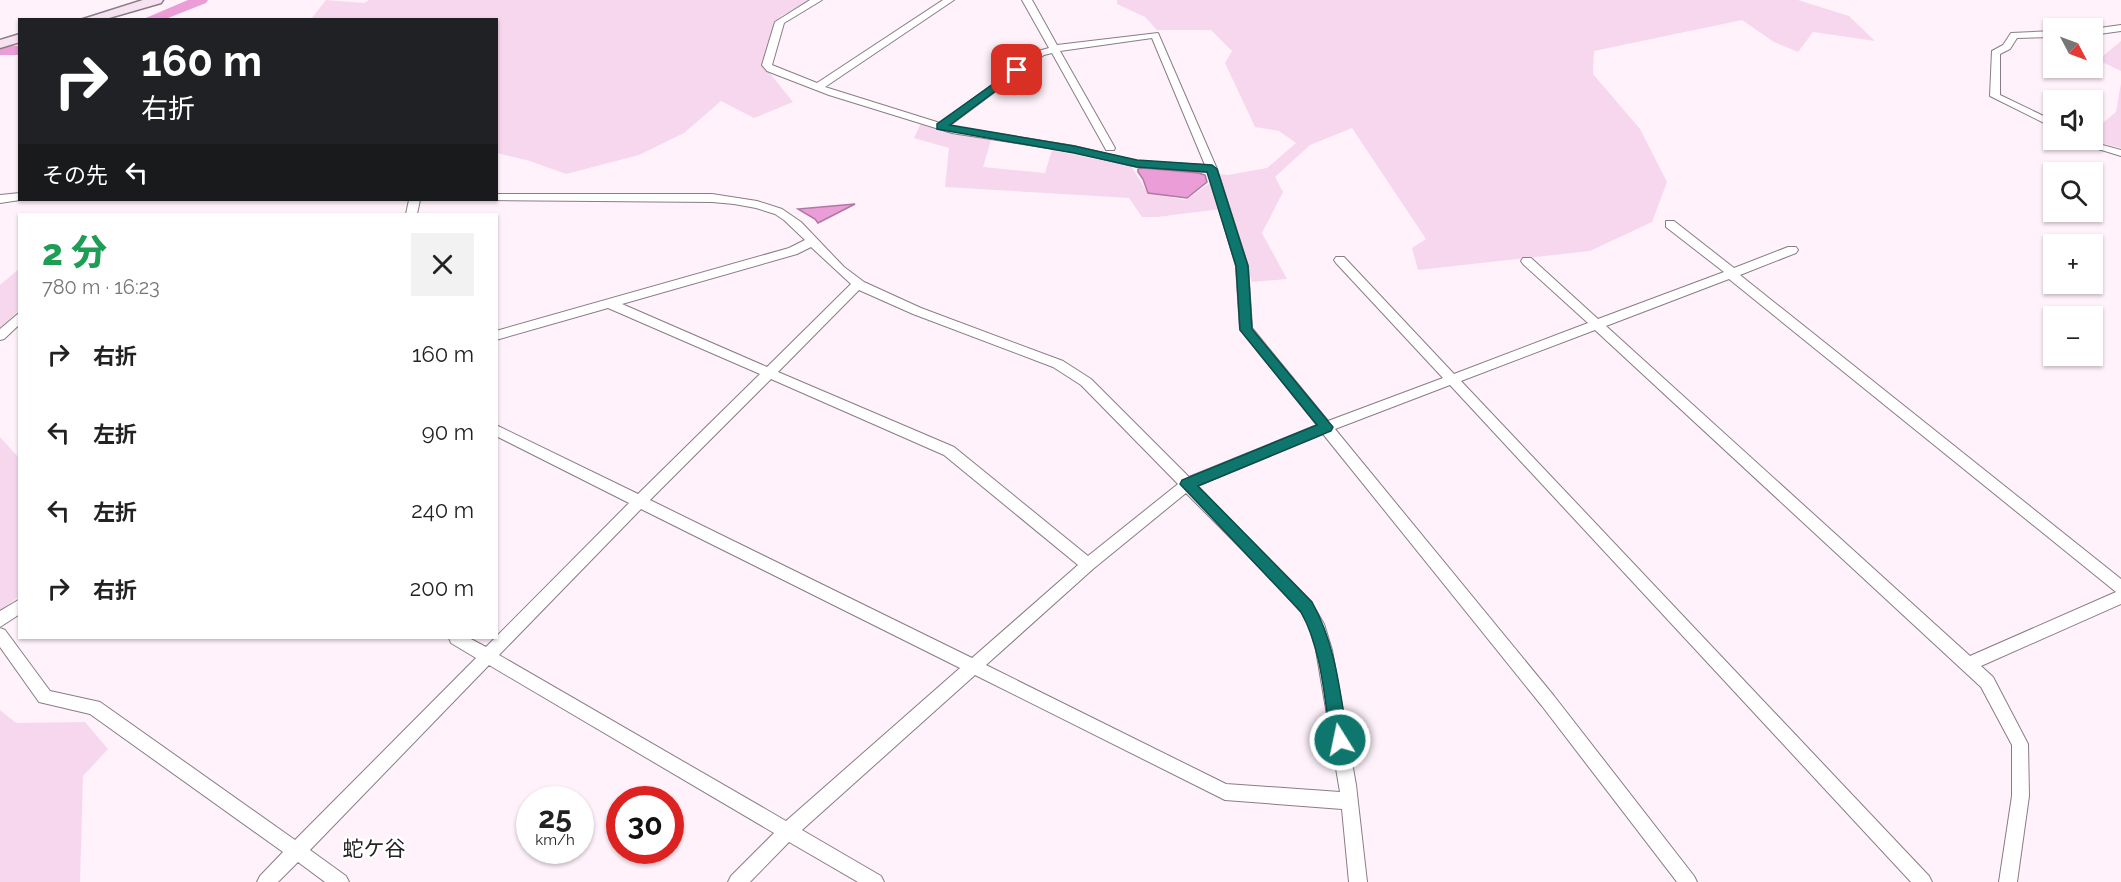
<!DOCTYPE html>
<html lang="ja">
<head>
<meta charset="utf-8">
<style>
  :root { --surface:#fff; --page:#f2f2f2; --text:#222; --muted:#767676 }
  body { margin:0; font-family:Raleway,"Noto Sans JP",sans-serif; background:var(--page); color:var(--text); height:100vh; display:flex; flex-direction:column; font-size:22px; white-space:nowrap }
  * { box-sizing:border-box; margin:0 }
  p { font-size:20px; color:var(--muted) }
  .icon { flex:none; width:33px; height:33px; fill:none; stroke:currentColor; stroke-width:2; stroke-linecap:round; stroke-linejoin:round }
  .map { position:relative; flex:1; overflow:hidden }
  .details { position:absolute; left:18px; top:213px; width:480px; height:426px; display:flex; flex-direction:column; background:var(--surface); border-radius:0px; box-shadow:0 2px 4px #0004 }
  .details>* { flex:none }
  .top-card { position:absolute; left:18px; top:18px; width:480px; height:183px; border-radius:0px; box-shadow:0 2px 4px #0004; background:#202124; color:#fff; overflow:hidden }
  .needle { width:39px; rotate:131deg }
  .buttons { position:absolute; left:2043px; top:18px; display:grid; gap:12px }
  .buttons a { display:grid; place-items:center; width:60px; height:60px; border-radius:0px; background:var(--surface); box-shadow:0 2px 4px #0004; font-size:30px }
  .speed { position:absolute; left:516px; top:786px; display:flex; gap:12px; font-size:30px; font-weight:700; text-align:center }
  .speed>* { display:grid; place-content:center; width:78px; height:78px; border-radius:50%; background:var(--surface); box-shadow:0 2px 4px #0004; line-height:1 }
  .speed small { font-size:15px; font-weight:400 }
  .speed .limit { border:9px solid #d22; background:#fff; color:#111 }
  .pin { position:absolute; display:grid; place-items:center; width:51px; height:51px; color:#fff; margin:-26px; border-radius:12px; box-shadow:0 3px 9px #0006 }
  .me { position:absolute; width:66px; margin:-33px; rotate:350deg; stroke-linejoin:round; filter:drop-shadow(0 0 4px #0008) }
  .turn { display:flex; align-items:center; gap:21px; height:126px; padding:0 24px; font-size:27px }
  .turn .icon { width:78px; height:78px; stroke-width:2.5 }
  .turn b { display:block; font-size:42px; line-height:51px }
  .then { display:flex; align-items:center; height:57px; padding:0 24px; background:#0003; gap:12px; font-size:22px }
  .round { display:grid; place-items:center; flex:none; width:63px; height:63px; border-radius:0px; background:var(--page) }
  .overview { display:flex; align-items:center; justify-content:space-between; height:102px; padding:0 24px }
  h1 { font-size:36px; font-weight:800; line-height:45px; color:#1e9e55 }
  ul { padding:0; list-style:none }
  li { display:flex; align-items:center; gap:18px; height:78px; padding:0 24px }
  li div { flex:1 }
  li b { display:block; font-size:22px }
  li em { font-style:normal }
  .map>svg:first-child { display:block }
  .green { fill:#f7d7ee }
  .water { fill:#ea9dd7; stroke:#af78a2; stroke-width:1.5 }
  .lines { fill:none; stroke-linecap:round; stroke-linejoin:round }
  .river { fill:#ea9dd7; fill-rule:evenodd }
  .street-casing { stroke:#897d85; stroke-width:2 }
  .secondary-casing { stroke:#897d85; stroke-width:3 }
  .street { fill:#fff; fill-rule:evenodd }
  .secondary { fill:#f7e2f2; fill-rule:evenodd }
  .route { fill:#0f766e; stroke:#0a4d48; stroke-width:1.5 }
  .labels { text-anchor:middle; stroke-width:5; stroke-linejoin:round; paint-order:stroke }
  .near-quarter-label { font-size:21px; fill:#262225; stroke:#fff }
</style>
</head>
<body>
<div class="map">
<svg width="2121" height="882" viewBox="0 0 2121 882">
  <rect width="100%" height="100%" fill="#fff2fb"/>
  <path class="green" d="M326,0L364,3L369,0H811L781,16L774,26L764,66L793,102L754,118L721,101L684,133L639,155L566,174L530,161L497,153L496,20H231L311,19Z
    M1117,0H1798L1849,16L1875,41L1813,32L1798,52L1774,42L1742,20L1594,51L1593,74L1640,129L1667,182L1652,222L1590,251L1418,270L1412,248L1426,239L1352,128L1310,145L1275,177L1283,192L1262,233L1287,279L1252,282L1229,208L1157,217H1142L1129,198L945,187L949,148L914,138L921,123L991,140L983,167L1045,173L1052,150L1131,166L1148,193L1186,200L1210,183L1206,173L1228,175L1267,168L1296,143L1279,131L1255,127L1225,63L1232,51L1211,30H1157L1145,17L1117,4Z
    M2121,41V71L2098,60Z
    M2121,83V148L2100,143L2099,126L2116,112Z
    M19,269V310L0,329V285Z
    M0,437L19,458L20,596L0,610Z
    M0,710L16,723L85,722L108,749L83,776L80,882H0Z"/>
  <path class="water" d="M1143,168L1199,173L1205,175L1207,182L1187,198L1148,193L1143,179L1138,172V169Z
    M855,204L818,223L815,219L798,209Z"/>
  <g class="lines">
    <path class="river" d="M188,0H208L206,3L163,20H141Z
      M0,45L20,46V55H0Z"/>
    <g class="street-casing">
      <path id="street" d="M810,0H822L784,23L772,65L817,83L943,0H954L825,87L940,123L1038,51L1049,48L1022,0H1032L1057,45L1158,33L1217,169L1248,266L1252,328L1328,421L1443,378L1336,263L1334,260L1336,257H1344L1454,374L1588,323L1523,264L1521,261L1523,258H1531L1598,319L1724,272L1666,227V221H1674L1734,268L1788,247H1796L1798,250L1796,253L1740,275L2121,579V604L1981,666L1993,677L2028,744L2029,796L2017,882H1999L2012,796V745L1981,687L1595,330L1461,381L1929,876L1932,882H1911L1450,385L1335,429L1554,696L1694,876L1697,882H1677L1542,706L1323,434L1197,486L1292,582L1311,602L1324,624L1332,650L1356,785L1367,882H1349L1342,809L1225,800L975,675L802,830L881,876L884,882H858L789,842L750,882H728L731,876L774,833L489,665L310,850L346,876L349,882H325L298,862L278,882H257L260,876L283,852L90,714L39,702L0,647V628L5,630L50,691L100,702L295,840L476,658L451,643L449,638H469L486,647L629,503L496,436V425L638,494L760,374L608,308L496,340V331L789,248L805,240L784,220L775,214L756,208L734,204L712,202L492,200H496V194H712L757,201L782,209L801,222L844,267L864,282L921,308L1063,361L1091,379L1189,477L1317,425L1240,329L1236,266L1208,172L1137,167L1074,152L952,133L829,95L767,71L762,65L775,22ZM1152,38L1205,165L1137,161L1074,146L949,126L1044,55L1052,53L1105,148L1106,150H1114L1115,148L1060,51ZM811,247L851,284L767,367L622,304L797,254ZM1729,279L2116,592L1970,656L1606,326ZM859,290L913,314L1053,367L1081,385L1178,484L1088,556L954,447L778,372ZM771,379L944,455L1078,565L972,658L650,500ZM1186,493L1282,590L1301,612L1309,626L1316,650L1340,792L1226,784L986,665L1093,569ZM641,509L960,668L786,821L499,655Z
        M2121,25V31L2092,35V29Z
        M2054,31V37L2017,38L2010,49L2000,54V95L2054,121V128L1990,96L1992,51L2003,45L2011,33Z
        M2069,140H2084L2121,150V156Z
        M20,193V200L0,203V195Z
        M409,200H420L417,214H406Z
        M20,312V324L4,339L0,340V329Z
        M20,599V614L0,627V611Z"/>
    </g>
    <g class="secondary-casing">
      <path id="secondary" d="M143,0H163L161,3L102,20H80Z
        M20,34V42L0,48V40Z"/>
    </g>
    <use href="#street" class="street"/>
    <use href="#secondary" class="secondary"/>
  </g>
  <path class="route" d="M1017,67L1021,68V72L950,125L1074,146L1137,160L1212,165L1217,169L1248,266L1252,329L1333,427L1331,431L1198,486L1312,602C1336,645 1340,693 1348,740L1346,745L1340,748L1334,745L1331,740C1324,697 1322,650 1301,612L1180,484L1182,480L1317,425L1240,330L1236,266L1207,172L1137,167L1074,153L937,129V124Z"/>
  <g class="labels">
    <g class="near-quarter-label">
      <text x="374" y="856">蛇ケ谷</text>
    </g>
  </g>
</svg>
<div class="buttons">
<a><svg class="needle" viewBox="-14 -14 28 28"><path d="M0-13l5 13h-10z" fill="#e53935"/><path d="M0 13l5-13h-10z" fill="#767676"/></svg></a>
<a><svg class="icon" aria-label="sound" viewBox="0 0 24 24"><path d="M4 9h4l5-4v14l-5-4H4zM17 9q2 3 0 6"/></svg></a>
<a><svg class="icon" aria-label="search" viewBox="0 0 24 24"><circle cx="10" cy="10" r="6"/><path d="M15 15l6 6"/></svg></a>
<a>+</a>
<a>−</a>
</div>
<div class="speed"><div>25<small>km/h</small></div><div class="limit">30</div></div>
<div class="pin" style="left:1017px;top:70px;background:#d93025"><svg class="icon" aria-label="arrive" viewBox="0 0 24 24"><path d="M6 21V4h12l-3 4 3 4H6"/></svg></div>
<svg class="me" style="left:1340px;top:740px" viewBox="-20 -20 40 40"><circle r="17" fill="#0f766e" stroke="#fff" stroke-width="3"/><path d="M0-11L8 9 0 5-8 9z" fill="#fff"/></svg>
<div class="top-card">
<div class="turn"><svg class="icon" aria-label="right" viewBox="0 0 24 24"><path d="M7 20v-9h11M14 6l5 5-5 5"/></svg><div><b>160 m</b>右折</div></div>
<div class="then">その先<svg class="icon" aria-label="left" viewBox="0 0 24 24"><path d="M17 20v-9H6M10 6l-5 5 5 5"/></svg></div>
</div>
<section class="details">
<div class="overview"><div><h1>2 分</h1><p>780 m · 16:23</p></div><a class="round"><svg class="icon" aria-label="close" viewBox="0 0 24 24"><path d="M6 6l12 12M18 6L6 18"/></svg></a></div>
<ul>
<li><svg class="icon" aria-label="right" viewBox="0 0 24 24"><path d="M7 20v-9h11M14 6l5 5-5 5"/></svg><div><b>右折</b></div><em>160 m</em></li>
<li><svg class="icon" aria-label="left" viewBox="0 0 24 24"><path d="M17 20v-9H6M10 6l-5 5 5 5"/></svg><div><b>左折</b></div><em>90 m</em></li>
<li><svg class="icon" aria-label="left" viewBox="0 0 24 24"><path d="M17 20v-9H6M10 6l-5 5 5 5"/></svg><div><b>左折</b></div><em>240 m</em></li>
<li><svg class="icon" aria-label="right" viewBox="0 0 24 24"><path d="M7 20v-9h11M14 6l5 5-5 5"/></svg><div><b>右折</b></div><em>200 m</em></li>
</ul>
</section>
</div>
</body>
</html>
